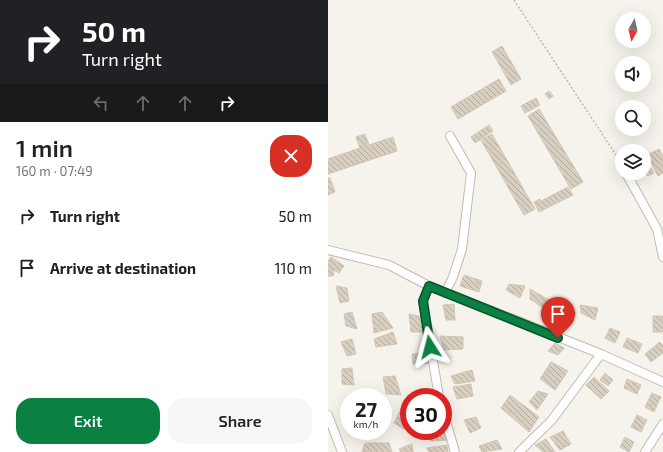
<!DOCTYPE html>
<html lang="en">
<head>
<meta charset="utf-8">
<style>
  :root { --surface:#fff; --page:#f6f6f6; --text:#202124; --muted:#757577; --accent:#0b8043 }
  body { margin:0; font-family:"Exo 2",sans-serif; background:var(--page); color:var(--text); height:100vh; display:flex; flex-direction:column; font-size:15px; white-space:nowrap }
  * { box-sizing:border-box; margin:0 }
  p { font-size:13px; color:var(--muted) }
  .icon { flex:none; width:22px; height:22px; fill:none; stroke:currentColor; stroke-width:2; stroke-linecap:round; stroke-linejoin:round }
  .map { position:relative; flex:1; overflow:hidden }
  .side { display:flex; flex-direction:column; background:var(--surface); width:328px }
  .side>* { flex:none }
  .guide { background:#202124; color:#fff; overflow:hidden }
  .needle { width:26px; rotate:188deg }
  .controls { position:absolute; left:287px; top:12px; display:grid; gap:8px }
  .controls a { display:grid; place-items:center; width:36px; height:36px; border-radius:50%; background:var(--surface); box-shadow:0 4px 16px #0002; font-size:20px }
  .speed { position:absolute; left:12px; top:388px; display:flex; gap:8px; font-size:20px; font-weight:700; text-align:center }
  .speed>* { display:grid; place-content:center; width:52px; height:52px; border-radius:50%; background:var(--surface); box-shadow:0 4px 16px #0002; line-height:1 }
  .speed small { font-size:10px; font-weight:400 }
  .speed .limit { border:6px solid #d22; background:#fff; color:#111 }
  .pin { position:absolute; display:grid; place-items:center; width:34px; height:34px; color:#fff; margin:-41px -17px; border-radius:50% 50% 50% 0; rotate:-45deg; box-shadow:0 0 4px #0007 }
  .pin .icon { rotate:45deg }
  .me { position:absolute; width:44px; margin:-22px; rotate:351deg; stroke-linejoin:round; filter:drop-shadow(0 0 3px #0008) }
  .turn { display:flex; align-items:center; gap:14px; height:84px; padding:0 16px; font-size:18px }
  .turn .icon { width:52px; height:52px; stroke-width:2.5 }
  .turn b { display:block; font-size:28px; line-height:34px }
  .lanes { display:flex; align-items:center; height:38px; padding:0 16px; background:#0003; justify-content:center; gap:20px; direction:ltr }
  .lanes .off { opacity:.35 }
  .round { display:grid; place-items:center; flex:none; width:42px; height:42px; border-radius:16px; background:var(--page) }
  .overview { display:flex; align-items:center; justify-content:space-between; height:68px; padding:0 16px }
  h1 { font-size:24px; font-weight:600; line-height:30px }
  .button { display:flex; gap:8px; margin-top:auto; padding:8px 16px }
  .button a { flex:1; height:46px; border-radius:16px; background:var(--accent); color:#fff; font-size:16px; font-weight:600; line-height:46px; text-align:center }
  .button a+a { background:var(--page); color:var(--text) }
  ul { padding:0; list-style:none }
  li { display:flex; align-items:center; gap:12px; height:52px; padding:0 16px }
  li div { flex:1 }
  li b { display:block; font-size:15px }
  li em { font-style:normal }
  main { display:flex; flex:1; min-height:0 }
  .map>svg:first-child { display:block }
  .building { fill:url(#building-back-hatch); stroke:#d3c7b4 }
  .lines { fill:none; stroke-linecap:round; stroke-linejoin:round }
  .minor-casing { stroke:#c2bbae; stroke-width:10 }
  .path { stroke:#c4b79f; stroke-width:1.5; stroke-dasharray:2 2; stroke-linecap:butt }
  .minor { stroke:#fff; stroke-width:8 }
  .route-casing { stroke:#07532c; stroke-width:10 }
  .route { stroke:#0b8043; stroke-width:7 }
</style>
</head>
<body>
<main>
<section class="side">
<div class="guide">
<div class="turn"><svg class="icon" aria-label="right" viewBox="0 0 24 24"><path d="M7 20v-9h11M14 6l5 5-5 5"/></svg><div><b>50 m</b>Turn right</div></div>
<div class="lanes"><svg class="icon off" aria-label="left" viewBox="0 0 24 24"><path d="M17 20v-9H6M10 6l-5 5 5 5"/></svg><svg class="icon off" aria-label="ahead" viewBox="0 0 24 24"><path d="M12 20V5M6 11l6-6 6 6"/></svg><svg class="icon off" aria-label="ahead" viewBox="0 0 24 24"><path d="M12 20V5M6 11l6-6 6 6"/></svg><svg class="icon" aria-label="right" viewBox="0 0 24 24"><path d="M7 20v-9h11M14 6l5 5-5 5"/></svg></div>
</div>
<div class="overview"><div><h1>1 min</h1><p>160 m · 07:49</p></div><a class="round" style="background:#d93025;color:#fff"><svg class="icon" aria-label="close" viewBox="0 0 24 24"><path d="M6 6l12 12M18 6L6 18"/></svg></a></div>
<ul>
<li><svg class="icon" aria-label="right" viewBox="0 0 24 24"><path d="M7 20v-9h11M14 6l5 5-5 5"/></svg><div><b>Turn right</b></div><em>50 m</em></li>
<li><svg class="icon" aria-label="arrive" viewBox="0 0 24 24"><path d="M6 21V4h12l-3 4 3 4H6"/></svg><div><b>Arrive at destination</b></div><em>110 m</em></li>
</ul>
<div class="button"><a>Exit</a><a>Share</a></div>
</section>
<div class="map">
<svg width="335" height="452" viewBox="0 0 335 452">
  <defs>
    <pattern id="building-back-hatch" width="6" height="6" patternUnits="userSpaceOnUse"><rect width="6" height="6" fill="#d8cfc1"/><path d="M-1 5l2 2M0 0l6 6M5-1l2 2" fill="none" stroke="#b1aa9e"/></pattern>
  </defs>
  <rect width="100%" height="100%" fill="#f6f3ec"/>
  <path class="building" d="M174,46L193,79L183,85L164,52Z
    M171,79L178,91L130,119L123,107Z
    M221,91L225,96L221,99L217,94Z
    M208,98L212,105L197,113L193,106Z
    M211,109L255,182L243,189L200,116Z
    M161,125L165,131L147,143L143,137Z
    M37,134L41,145L65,137L69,151L0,174V159L32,148L28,137Z
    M164,134L207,209L196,215L153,140Z
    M331,149L335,156V173L330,176L319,155Z
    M323,168L326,173L320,176L317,172Z
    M0,178H2L7,192L0,195Z
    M240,187L245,195L211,212L206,202L212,199L213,201Z
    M3,257L16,266L11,273L6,270L5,276H0V261Z
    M136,275L154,281L151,292L132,286Z
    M181,284L197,286L192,298L178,290Z
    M8,286L19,288L21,301L12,303Z
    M202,289L221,300L215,308L202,299Z
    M231,302L248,313L241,320L226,312Z
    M126,304L127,320H118L115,305Z
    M252,305L270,308L267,320L253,313Z
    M24,312L29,329L18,326L16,314Z
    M54,312L65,328L46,333L44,314Z
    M81,314L95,317L97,332H83Z
    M325,316H335V332H325Z
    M282,328L292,332L287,343L277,338Z
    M65,332L69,344L48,347L46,339Z
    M112,336L135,337V349L116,350Z
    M299,338L314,344L310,353L295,347Z
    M24,339L28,354L19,356L13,342Z
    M332,342L335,346V353L323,362L317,354Z
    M227,343L236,348L230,355L220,351Z
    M100,353L102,363L85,364L84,354Z
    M223,362L240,371L227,390L212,379Z
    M24,368L26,385L14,384V369Z
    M144,370L147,381L127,384L123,376Z
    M277,373L285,380L280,386L272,380Z
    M67,376L73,395L58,394L55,377Z
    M266,377L281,391L273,399L258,385Z
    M299,379L313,385L309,394L296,388Z
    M143,384L145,396L129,399L125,387Z
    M210,391L220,394L209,410L201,402Z
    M324,393L333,397L326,412L317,407Z
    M182,395L211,417L201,432L173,408Z
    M73,409L81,414V422L76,429L66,423Z
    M309,415L319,420L313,432L303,427Z
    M148,417L153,428L142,433L136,420Z
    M115,427L120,440L102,441L101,431H115Z
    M235,431L243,444L232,450L222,437Z
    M297,437L306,442L301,452L292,447Z
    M218,439L227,452H215L207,445Z
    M169,440L174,449L154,452L151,446Z
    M37,443H61L64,452H34Z
    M84,444L85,452H73L71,449Z
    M119,445L120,452H101L99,448Z"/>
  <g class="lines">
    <g class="minor-casing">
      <path id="minor" d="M293,162L294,165
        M298,173L329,229L335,257
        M0,250L61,265L101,286L273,354L335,382
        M101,286L95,301L111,397
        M117,293L125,277L134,249L143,173L122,136
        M115,411L127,452
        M0,415L14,452
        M191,452L223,421L273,354
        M317,452L335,424"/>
    </g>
    <path class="path" d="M186,0L288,155"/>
    <use href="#minor" class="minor"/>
  </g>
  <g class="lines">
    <g class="route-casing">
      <path id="route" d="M102,347L95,301L101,286L230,338"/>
    </g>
    <use href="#route" class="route"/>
  </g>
</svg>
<div class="controls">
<a><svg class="needle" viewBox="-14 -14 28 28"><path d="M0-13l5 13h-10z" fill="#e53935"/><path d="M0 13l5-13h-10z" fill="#757577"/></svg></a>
<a><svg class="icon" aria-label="sound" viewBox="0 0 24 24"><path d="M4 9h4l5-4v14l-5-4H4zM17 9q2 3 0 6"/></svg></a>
<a><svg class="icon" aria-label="search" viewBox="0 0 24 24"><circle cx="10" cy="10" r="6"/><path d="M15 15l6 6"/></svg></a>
<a><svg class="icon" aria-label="layers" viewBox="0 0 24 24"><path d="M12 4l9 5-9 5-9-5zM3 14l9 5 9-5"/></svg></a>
</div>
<div class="speed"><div>27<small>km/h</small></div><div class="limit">30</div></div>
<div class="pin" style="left:230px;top:338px;background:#d93025"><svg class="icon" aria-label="arrive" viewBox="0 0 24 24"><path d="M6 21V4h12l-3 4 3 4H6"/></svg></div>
<svg class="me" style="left:102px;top:347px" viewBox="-20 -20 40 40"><path d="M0-17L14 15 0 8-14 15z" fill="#0b8043" stroke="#fff" stroke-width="4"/></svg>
</div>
</main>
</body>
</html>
